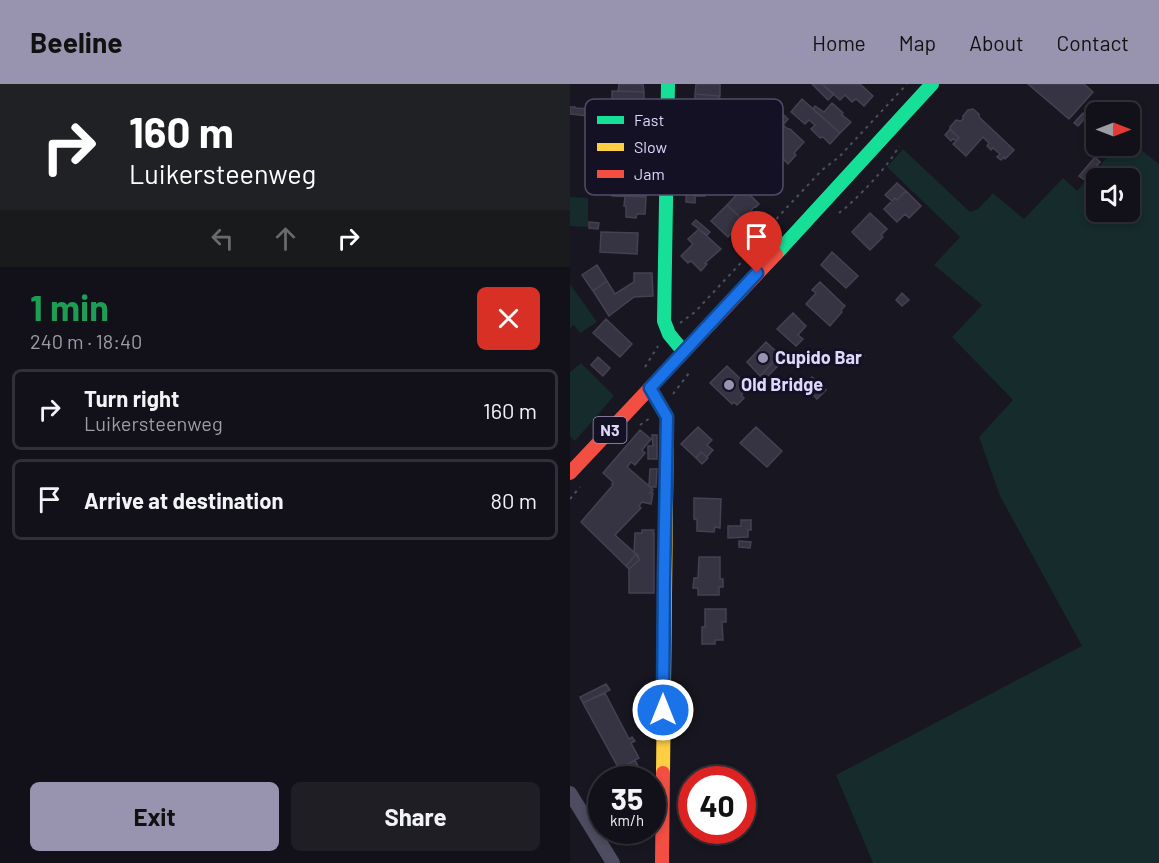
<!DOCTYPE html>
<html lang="en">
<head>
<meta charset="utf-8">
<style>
  :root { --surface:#121018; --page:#1f1e25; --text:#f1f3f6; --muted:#9c9da2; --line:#313037; --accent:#9894af }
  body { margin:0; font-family:Barlow,sans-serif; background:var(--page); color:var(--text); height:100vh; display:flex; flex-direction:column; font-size:22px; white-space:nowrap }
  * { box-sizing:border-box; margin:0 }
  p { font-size:20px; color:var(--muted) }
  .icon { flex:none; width:33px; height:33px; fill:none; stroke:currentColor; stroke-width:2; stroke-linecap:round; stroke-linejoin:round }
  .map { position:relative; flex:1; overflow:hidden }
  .panel { display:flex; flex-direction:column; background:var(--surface); width:570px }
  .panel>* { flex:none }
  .hud { background:#202124; color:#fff; overflow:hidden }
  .needle { width:39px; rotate:90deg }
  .tools { position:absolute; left:516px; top:18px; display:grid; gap:12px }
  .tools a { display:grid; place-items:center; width:54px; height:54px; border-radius:9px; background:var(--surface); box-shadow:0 3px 9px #0003,0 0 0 2px var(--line); font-size:30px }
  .speed { position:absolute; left:18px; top:682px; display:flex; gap:12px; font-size:30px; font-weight:700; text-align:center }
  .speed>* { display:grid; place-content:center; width:78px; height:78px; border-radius:50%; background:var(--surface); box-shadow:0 3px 9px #0003,0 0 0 2px var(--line); line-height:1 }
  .speed small { font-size:15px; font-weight:400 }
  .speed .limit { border:9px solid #d22; background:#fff; color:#111 }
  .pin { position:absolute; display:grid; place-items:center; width:51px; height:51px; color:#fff; margin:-62px -26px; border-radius:50% 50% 50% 0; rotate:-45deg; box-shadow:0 0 6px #0007 }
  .pin .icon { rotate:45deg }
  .me { position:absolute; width:66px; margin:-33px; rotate:0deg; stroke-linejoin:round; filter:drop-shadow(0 0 4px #0008) }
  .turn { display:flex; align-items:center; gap:21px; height:126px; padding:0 30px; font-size:27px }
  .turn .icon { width:78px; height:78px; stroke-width:2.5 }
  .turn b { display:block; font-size:42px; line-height:51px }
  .lanes { display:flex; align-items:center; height:57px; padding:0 30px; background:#0003; justify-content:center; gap:30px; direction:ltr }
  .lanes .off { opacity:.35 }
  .round { display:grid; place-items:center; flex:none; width:63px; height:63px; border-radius:9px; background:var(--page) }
  .summary { display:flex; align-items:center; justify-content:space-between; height:102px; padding:0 30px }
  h1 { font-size:36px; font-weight:700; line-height:45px; color:#1e9e55 }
  .primary-button { display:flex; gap:12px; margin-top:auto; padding:12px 30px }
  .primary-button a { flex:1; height:69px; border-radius:9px; background:var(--accent); color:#111; font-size:24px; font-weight:700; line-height:69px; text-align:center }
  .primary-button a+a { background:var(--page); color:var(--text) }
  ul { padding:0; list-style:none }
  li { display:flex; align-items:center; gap:18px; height:81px; margin:0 12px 9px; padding:0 18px; border:3px solid var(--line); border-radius:9px }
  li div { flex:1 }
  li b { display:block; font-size:22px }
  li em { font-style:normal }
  header { display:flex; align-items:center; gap:36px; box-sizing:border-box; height:84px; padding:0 30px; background:var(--accent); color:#111 }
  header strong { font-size:28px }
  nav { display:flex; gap:33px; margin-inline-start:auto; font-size:21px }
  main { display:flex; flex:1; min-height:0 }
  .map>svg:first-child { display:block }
  .green { fill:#152b2c; fill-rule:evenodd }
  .building { fill:#363342; stroke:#454153; stroke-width:1.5 }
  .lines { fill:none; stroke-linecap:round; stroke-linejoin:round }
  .path { stroke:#48525f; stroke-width:2; stroke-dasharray:3 4.5; stroke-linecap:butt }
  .street { stroke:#4d4c60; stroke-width:14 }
  .fast { stroke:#16e098; stroke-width:14 }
  .slow { stroke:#ffcf43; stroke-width:14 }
  .jam { stroke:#f24e42; stroke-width:14 }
  .route-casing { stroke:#114b97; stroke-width:15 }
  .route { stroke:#1a73e8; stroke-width:10 }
  .poi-dot { fill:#9894af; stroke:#151125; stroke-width:2 }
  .labels { text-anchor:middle; stroke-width:6; stroke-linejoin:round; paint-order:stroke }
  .shield { fill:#151125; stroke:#a19cbc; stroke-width:1.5 }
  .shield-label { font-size:16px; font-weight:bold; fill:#ddd8fc }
  .poi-label { font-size:18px; font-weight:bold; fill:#ddd8fc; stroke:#151125; text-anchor:start }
  .key { fill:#151125; stroke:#514d66; stroke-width:1.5 }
  .key-label { font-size:16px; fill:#ddd8fc }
</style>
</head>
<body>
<header>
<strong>Beeline</strong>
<nav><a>Home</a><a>Map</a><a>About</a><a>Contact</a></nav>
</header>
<main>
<section class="panel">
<div class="hud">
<div class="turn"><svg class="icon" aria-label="right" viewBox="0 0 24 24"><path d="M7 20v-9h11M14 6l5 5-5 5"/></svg><div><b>160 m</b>Luikersteenweg</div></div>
<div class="lanes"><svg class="icon off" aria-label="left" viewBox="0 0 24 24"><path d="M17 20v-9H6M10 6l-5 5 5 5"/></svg><svg class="icon off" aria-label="ahead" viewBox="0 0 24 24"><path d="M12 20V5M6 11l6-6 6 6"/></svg><svg class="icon" aria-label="right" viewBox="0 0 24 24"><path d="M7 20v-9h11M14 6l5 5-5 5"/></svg></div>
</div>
<div class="summary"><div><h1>1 min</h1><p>240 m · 18:40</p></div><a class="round" style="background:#d93025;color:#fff"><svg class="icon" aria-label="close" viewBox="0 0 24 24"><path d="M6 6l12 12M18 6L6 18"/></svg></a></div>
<ul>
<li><svg class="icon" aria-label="right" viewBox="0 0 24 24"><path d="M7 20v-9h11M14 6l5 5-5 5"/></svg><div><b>Turn right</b><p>Luikersteenweg</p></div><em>160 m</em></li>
<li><svg class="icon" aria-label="arrive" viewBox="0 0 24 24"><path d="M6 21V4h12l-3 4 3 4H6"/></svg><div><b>Arrive at destination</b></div><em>80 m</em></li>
</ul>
<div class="primary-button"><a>Exit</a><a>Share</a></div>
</section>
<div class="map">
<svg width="589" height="779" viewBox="0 0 589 779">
  <rect width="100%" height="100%" fill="#181620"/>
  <path class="green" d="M560,57L589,80V779H303L266,691L512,562L430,412L409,353L443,316L382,253L412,221L364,181L390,153L317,83L333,65L400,128L408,125L423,109L454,135L493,94L507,107L547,62H560ZM560,94V128H526V94Z
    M0,113L18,114V143L0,142Z
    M0,200L27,238L10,249L4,241L0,244Z
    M11,279L44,312L5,357L0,352V288Z"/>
  <path class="building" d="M49,0H73L74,8L48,7Z
    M126,0H150V12L125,10Z
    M242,0H252L264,10L258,16Z
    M252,0H290L303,12L294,22L286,15L282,18L275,11L270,16Z
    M458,0H514L523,8L499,35Z
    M42,7L74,8V28L42,26Z
    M125,10L148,12L157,24L147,26V30H139V33L133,32V36L126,35L127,29H124Z
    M232,15L270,49L260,60L253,53L250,54L241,45L245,41L239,36L235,40L221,28Z
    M200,18L218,35L213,41L218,45H220L234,58L224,69L226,71L218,80L201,63V62L196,57L205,49L187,32Z
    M262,19L273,29L272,31L281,38L270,49L243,25L245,22L254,28Z
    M0,23H5V24L37,26V34L0,30Z
    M403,25L409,30V33L444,66L435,75L434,73L431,76L427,73L430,70L423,64L421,66L417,62L419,59L413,53L396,72L383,60L389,54L380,45V43L386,36L391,37L393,35V32L398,26Z
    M513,29L517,32L508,42L504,39Z
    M380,45L389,54L386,57L383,55L381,57L375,51Z
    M525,73L530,78L515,96L509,92Z
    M117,86H140L139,102H136L135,112H125V119L116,118Z
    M54,91L76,92V113L42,112V101H49V92Z
    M327,99L336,107L327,116L325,114L322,117L315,111Z
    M173,104L189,120L186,123L185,122L173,136L157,121Z
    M336,107L351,122L339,134L335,130L327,138L314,125L325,114L327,116Z
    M55,112L76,113L75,130H67L66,134L56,133V122H54Z
    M157,121L173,136L158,153L141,137Z
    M300,129L317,145L311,151L313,153L300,166L282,148Z
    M126,136L140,148L137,151L122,140Z
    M19,138L29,139L28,145L19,144Z
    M129,145L151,165L135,179L137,180L131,187L121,177L118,179L111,172L123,160L118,155Z
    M31,148L68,149L67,170L30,168Z
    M262,168L288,192L276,204L251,181Z
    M27,181L37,197L23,207L12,191Z
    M64,189H82L83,212L64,213L39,232L23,207L37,197L45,210L64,198Z
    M250,198L275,222L271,226L272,228L260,242L236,220L246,209L242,206Z
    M332,209L339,216L332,222L326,216Z
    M223,229L236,242L228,251L233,255L226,262L207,245Z
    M36,235L62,260L50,273L23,249Z
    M196,258L210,271L190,292L177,278Z
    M287,267L294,272L288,279L282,274Z
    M28,273L40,284L33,292L21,281Z
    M206,275L210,280L195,295L191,291Z
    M157,282L179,303L171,311L174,314L167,321L164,318L162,320L140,299Z
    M242,293L256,306L247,315L234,302Z
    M128,343L142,356L137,361L143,366L137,373L131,368L126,374L111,360Z
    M186,343L212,367L197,383L170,359Z
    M70,346L81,355L72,366L75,369L65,381L61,378L57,383L79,402L80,385H87L86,403H80L83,406L80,409H83L81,420L72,418L69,422L71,424L45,451L66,470L56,482L11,438L43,401L42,400L43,398L33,389Z
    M82,351H87V375H78V362H83Z
    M131,368L138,374L132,380L126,374Z
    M124,414L151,415L150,444L145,443L144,448L127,447V436L124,435Z
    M171,436H181V446H178V453L158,454V442H171Z
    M72,446H84L83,449H84V509H59V485L69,476L68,471L64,468L65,449H72Z
    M169,457L181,458L180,464L169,463Z
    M66,470L69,476L59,485L56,482Z
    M129,473H150V495H153V503H149V511H128V504H123L124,494H128Z
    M135,525H156V538H152L153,556H145V560H132V543H135Z
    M36,600L40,606L13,619L10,613Z
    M35,609L59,655L62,653L65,657L61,659L69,674L49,685L13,619Z
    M65,676L69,684L56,691L52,683Z"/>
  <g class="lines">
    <path class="path" d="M269,129C285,117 320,81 329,62
      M110,239L125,228L195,153L208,133L252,86L269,73L337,0
      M75,283L88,262
      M103,310L119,289
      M70,341L80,334
      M0,415L10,403"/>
    <path class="street" d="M0,709L43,779"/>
    <path class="fast" d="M98,0L94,237L99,250L113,267
      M206,170L362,0"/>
    <path class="slow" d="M80,304L97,333L93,689"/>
    <path class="jam" d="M0,389L206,170
      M92,779L93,689"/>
  </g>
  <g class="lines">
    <g class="route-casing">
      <path id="route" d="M93,626L94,492L97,333L80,304L187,189"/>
    </g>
    <use href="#route" class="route"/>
  </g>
  <g class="poi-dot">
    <circle cx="193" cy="274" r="6"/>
    <circle cx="159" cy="301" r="6"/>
  </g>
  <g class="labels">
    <rect class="shield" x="23.5" y="333" width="33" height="26" rx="4.5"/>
    <g class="shield-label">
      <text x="40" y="352">N3</text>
    </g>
    <g class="poi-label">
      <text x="205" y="280">Cupido Bar</text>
      <text x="171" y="307">Old Bridge</text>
    </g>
  </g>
  <rect x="15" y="15" width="198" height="96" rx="9" class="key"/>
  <rect x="27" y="32" width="27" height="8" fill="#16e098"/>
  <rect x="27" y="59" width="27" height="8" fill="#ffcf43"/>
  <rect x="27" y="86" width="27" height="8" fill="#f24e42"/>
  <g class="key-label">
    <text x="64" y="42">Fast</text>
    <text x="64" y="69">Slow</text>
    <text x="64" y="96">Jam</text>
  </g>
</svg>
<div class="tools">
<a><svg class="needle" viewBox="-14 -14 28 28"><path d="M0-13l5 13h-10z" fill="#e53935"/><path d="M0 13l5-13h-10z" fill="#9c9da2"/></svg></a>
<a><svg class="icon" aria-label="sound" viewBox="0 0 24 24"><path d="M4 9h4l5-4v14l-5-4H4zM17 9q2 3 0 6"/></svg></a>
</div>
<div class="speed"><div>35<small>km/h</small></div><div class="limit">40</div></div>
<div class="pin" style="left:187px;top:189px;background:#d93025"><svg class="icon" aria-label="arrive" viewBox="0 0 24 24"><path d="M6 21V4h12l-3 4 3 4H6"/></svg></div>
<svg class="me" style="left:93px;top:626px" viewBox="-20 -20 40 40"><circle r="17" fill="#1a73e8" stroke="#fff" stroke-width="3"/><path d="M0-11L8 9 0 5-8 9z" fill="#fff"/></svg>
</div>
</main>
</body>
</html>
